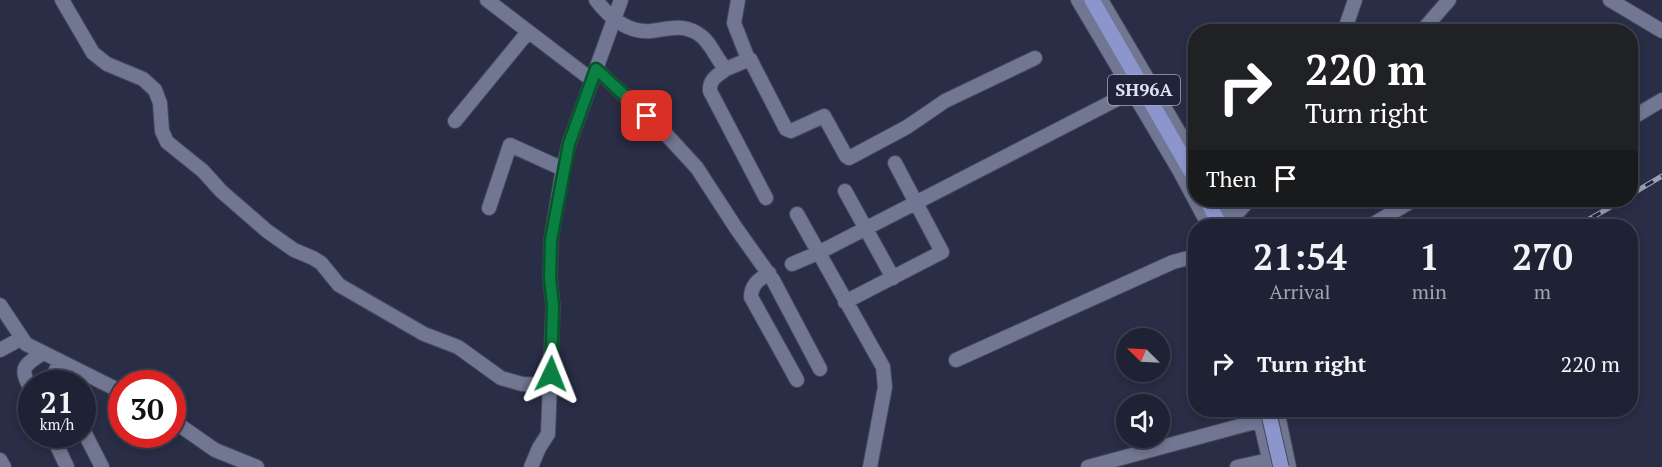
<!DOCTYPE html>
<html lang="en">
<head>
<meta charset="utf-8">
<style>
  :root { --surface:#1f2234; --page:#2c2f40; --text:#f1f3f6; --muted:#a1a4ac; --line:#3c3f4f }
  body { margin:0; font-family:"PT Serif",serif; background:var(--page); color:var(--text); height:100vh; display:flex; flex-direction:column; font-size:22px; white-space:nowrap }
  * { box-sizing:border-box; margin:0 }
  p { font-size:20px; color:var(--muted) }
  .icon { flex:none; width:33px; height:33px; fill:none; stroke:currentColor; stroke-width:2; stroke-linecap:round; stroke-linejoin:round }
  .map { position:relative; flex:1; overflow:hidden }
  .sheet { position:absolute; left:1188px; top:219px; width:450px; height:198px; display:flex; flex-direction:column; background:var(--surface); border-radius:24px; box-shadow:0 3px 9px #0003,0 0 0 2px var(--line) }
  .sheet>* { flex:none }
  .top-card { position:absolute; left:1188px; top:24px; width:450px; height:183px; border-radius:24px; box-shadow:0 3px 9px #0003,0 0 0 2px var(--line); background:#202124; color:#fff; overflow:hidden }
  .needle { width:39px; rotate:294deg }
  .buttons { position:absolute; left:1116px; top:328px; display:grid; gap:12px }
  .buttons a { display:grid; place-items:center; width:54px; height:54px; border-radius:50%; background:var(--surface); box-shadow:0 3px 9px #0003,0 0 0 2px var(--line); font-size:30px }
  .speed { position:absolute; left:18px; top:370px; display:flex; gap:12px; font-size:30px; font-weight:700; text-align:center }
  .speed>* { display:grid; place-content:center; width:78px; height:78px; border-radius:50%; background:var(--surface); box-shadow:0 3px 9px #0003,0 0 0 2px var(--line); line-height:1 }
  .speed small { font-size:15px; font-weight:400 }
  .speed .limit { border:9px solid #d22; background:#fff; color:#111 }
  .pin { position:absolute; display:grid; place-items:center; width:51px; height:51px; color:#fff; margin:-26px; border-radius:12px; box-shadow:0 3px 9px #0006 }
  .me { position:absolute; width:66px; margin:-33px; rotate:2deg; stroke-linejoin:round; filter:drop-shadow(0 0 4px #0008) }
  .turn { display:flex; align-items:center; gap:21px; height:126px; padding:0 18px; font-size:27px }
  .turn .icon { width:78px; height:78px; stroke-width:2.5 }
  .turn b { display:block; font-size:42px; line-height:51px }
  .then { display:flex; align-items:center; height:57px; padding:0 18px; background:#0003; gap:12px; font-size:22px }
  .eta { display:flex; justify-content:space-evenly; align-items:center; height:102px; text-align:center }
  .eta b { font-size:36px; font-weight:800; line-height:42px }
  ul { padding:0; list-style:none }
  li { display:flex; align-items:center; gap:18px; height:84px; padding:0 18px }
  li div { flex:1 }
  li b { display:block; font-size:22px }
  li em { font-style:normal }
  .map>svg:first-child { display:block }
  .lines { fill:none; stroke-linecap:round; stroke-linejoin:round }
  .minor-casing { stroke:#47495e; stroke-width:16 }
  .major-casing { stroke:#47495e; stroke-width:17 }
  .minor { stroke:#717692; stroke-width:14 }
  .major { stroke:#8d95cd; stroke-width:15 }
  .rail-casing { stroke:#9a9eb1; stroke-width:5 }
  .rail { stroke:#20233a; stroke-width:3; stroke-dasharray:9; stroke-linecap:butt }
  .major-bridge-casing { stroke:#47495e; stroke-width:17; stroke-linecap:butt }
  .major-bridge { stroke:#8d95cd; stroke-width:15 }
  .route-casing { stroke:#07532c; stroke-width:15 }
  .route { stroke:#0b8043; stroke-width:10 }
  .labels { text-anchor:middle; stroke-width:6; stroke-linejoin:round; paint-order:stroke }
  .shield { fill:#20233a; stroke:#a5a8ba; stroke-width:1.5 }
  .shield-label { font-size:18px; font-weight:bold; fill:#dee1f1 }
</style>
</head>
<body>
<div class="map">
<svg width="1662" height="467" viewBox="0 0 1662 467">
  <rect width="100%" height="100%" fill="#292d45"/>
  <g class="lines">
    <g class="minor-casing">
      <path id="minor" d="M62,0L93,53L107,64L143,79L155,90L160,103L162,131L167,142L203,171L221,191L267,231L294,250L313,258L321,263L339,285L424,334L458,347L501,378L522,384L551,385
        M487,0L592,80
        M596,0C609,17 628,33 651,31C668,29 681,24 697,33C711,41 715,58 726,69L750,59L786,129L791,131L824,116L846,156L849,158L907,127L945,101L1035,58
        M738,0L734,23L748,59
        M1078,0L1179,170L1209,226
        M1101,0L1196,161
        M1610,0L1662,31
        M1344,32L1355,0
        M1421,32L1449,0
        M596,69L664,132L697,168L736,228L773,280L820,369
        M726,69C718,75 709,79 710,91L766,198
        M1630,119L1662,100
        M455,121L528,32
        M845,191L893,278
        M1218,200L1231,226
        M489,208L510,145L563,169
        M797,214L883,367L885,387L870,467
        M1227,217L1239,211L1249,200
        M1370,226L1410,202L1419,200
        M792,264L818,253L1133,91
        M769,273C760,279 751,284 751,297L797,380
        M845,302L942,252L895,163
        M0,305L26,344L122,392
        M0,350L22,338
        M956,360L1173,262L1196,256
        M60,384L55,372L60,361
        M32,392C20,368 21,367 43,353
        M1277,410L1289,467
        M172,420L215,450L257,467
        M1260,420L1271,467
        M82,428L102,467
        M52,435L67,467
        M0,460L4,467
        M531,467L539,448L548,434L553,306L550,278L551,240L563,169L569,144L621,0
        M1088,467L1277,416
        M1237,467L1269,460"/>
    </g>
    <g class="major-casing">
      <path id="major" d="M1092,0L1196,180
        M1207,200L1220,226"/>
    </g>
    <use href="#minor" class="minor"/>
    <use href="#major" class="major"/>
    <g class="rail-casing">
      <path id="rail" d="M1630,195L1662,176
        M1577,226L1623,200"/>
    </g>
    <use href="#rail" class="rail"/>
    <g class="major-bridge-casing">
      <path id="major-bridge" d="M1268,410L1281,467"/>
    </g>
    <use href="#major-bridge" class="major-bridge"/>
  </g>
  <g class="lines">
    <g class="route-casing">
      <path id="route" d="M551,374L553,306L550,278L551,240L569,144L596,69L647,116"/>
    </g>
    <use href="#route" class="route"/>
  </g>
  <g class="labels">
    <rect class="shield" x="1108" y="75" width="72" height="30" rx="4.5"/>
    <g class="shield-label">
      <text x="1144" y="96">SH96A</text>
    </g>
  </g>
</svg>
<div class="buttons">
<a><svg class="needle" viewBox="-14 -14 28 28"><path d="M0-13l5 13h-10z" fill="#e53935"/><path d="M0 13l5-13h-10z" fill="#a1a4ac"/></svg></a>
<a><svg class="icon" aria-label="sound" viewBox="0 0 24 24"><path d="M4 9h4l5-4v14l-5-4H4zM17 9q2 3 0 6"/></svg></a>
</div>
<div class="speed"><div>21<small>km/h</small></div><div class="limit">30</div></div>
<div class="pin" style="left:647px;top:116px;background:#d93025"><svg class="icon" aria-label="arrive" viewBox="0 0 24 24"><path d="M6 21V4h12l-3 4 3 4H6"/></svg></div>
<svg class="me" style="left:551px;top:374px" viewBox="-20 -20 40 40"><path d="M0-17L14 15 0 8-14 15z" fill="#0b8043" stroke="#fff" stroke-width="4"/></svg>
<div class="top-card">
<div class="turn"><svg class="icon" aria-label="right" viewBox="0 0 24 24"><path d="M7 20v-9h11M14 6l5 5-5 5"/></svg><div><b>220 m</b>Turn right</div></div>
<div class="then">Then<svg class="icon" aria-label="arrive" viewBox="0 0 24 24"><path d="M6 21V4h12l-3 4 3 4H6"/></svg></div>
</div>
<section class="sheet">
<div class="eta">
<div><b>21:54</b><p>Arrival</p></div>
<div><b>1</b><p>min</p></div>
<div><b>270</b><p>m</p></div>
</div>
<ul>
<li><svg class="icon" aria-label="right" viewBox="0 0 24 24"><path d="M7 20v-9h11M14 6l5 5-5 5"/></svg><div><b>Turn right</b></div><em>220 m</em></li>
</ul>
</section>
</div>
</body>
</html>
